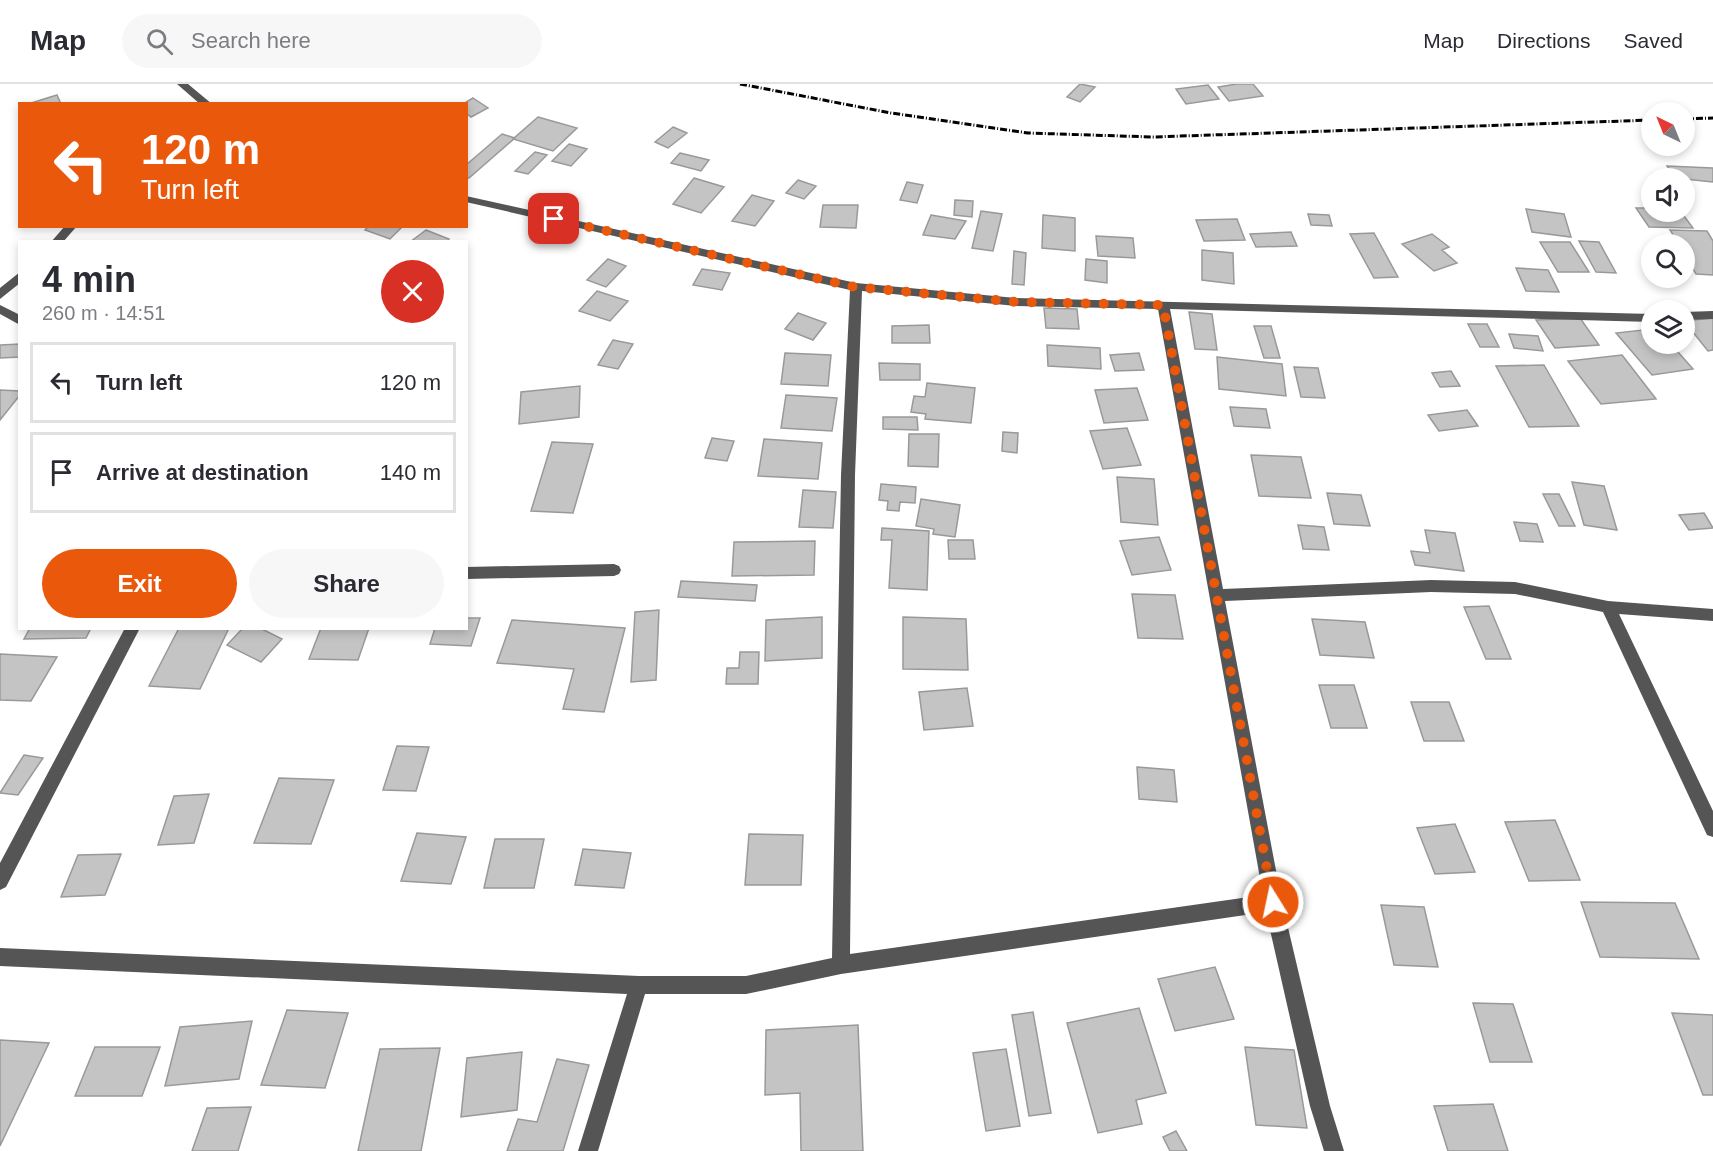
<!DOCTYPE html>
<html lang="en">
<head>
<meta charset="utf-8">
<style>
  :root { --surface:#fff; --page:#f7f7f7; --text:#2b2b33; --muted:#7c7c81; --line:#e1e1e2; --accent:#ea580c }
  body { margin:0; font-family:Arial,sans-serif; background:var(--page); color:var(--text); height:100vh; display:flex; flex-direction:column; font-size:22px; white-space:nowrap }
  * { box-sizing:border-box; margin:0 }
  p { font-size:20px; color:var(--muted) }
  .icon { flex:none; width:33px; height:33px; fill:none; stroke:currentColor; stroke-width:2; stroke-linecap:round; stroke-linejoin:round }
  .map { position:relative; flex:1; overflow:hidden }
  .side { position:absolute; left:18px; top:156px; width:450px; height:390px; display:flex; flex-direction:column; background:var(--surface); border-radius:0px; box-shadow:0 3px 9px #0003 }
  .side>* { flex:none }
  .hud { position:absolute; left:18px; top:18px; width:450px; height:126px; border-radius:0px; box-shadow:0 3px 9px #0003; background:#ea580c; color:#fff; overflow:hidden }
  .needle { width:39px; rotate:317deg }
  .controls { position:absolute; left:1641px; top:18px; display:grid; gap:12px }
  .controls a { display:grid; place-items:center; width:54px; height:54px; border-radius:50%; background:var(--surface); box-shadow:0 3px 9px #0003; font-size:30px }
  .pin { position:absolute; display:grid; place-items:center; width:51px; height:51px; color:#fff; margin:-26px; border-radius:12px; box-shadow:0 3px 9px #0006 }
  .me { position:absolute; width:66px; margin:-33px; rotate:350deg; stroke-linejoin:round; filter:drop-shadow(0 0 4px #0008) }
  .turn { display:flex; align-items:center; gap:21px; height:126px; padding:0 24px; font-size:27px }
  .turn .icon { width:78px; height:78px; stroke-width:2.5 }
  .turn b { display:block; font-size:42px; line-height:51px }
  .round { display:grid; place-items:center; flex:none; width:63px; height:63px; border-radius:32px; background:var(--page) }
  .head { display:flex; align-items:center; justify-content:space-between; height:102px; padding:0 24px }
  h1 { font-size:36px; font-weight:700; line-height:45px }
  .cta { display:flex; gap:12px; margin-top:auto; padding:12px 24px }
  .cta a { flex:1; height:69px; border-radius:36px; background:var(--accent); color:#fff; font-size:24px; font-weight:700; line-height:69px; text-align:center }
  .cta a+a { background:var(--page); color:var(--text) }
  ul { padding:0; list-style:none }
  li { display:flex; align-items:center; gap:18px; height:81px; margin:0 12px 9px; padding:0 12px; border:3px solid var(--line); border-radius:0px }
  li div { flex:1 }
  li b { display:block; font-size:22px }
  li em { font-style:normal }
  header { display:flex; align-items:center; gap:36px; box-sizing:border-box; height:84px; padding:0 30px; background:var(--surface); border-bottom:2px solid var(--line) }
  header strong { font-size:28px }
  nav { display:flex; gap:33px; margin-inline-start:auto; font-size:21px }
  .search { width:420px; height:54px; background:var(--page); display:flex; align-items:center; gap:15px; box-sizing:border-box; padding:0 21px; border-radius:33px; color:var(--muted); font-size:22px }
  .map>svg:first-child { display:block }
  .building { fill:#c4c4c4; stroke:#999; stroke-width:1.5 }
  .lines { fill:none; stroke-linecap:round; stroke-linejoin:round }
  .minor { fill:#555; fill-rule:evenodd }
  .rail { stroke:#000; stroke-width:3; stroke-dasharray:7 2 1 2; stroke-linecap:butt }
  .route { stroke:#ea580c; stroke-width:10; stroke-dasharray:0 18 }
</style>
</head>
<body>
<header>
<strong>Map</strong>
<div class="search"><svg class="icon" aria-label="search" viewBox="0 0 24 24"><circle cx="10" cy="10" r="6"/><path d="M15 15l6 6"/></svg>Search here</div>
<nav><a>Map</a><a>Directions</a><a>Saved</a></nav>
</header>
<div class="map">
<svg width="1713" height="1067" viewBox="0 0 1713 1067">
  <rect width="100%" height="100%" fill="#fff"/>
  <path class="building" d="M1080,0L1095,3L1080,18L1067,13Z
    M1237,0H1253L1263,12L1229,17L1218,3Z
    M1208,1L1219,15L1186,20L1176,5Z
    M57,11L61,20H28Z
    M473,14L488,24L471,33L466,29V20H463Z
    M538,33L577,44L553,67L513,55Z
    M673,43L687,49L668,64L655,58Z
    M502,50L515,54L469,94H466V81Z
    M569,60L587,65L571,82L552,77Z
    M535,68L547,71L528,90L515,87Z
    M680,69L709,76L701,87L671,79Z
    M1667,82L1713,84V98L1675,94Z
    M694,94L724,103L701,129L673,120Z
    M798,96L816,102L804,115L786,109Z
    M907,98L923,101L917,119L900,116Z
    M752,111L774,117L755,142L732,137Z
    M955,116L973,117L972,133L954,131Z
    M823,121H858L856,144L820,143Z
    M1636,124H1652V128H1681L1693,144L1649,143Z
    M1526,125L1564,130L1571,153L1532,148Z
    M981,127L1002,130L993,167L972,164Z
    M1308,130L1329,131L1332,142L1311,141Z
    M931,131L966,137L955,155L923,151Z
    M1043,131L1075,134V167L1042,164Z
    M1237,135L1245,156L1204,157L1196,136Z
    M369,142H403L390,155L365,146Z
    M426,146L449,155L446,158H410Z
    M1670,146L1707,147L1713,157V191L1696,190L1684,170V160H1679Z
    M1291,148L1297,162L1256,163L1250,150Z
    M1374,149L1398,193L1374,194L1350,150Z
    M1432,150L1449,163L1442,166L1457,179L1434,187L1402,160Z
    M1096,152L1133,154L1135,174L1098,172Z
    M1579,157L1599,158L1616,189L1596,188Z
    M1540,158H1570L1589,188H1558Z
    M1202,166L1233,169L1234,200L1202,196Z
    M1014,167L1026,169L1024,201L1012,200Z
    M608,175L626,182L606,203L587,196Z
    M1086,175L1107,177V199L1085,196Z
    M1516,184L1548,186L1559,208L1526,207Z
    M702,185L730,189L722,206L693,201Z
    M597,207L628,217L610,237L579,227Z
    M1044,224L1077,225L1079,245L1046,244Z
    M1189,228L1212,230L1217,266L1195,265Z
    M798,229L826,239L813,256L785,245Z
    M1580,234L1599,261L1555,264L1536,236Z
    M1713,234V266L1708,267L1684,237Z
    M1468,240H1487L1499,263H1480Z
    M929,241L930,259H892V242Z
    M1254,242H1271L1280,274H1264Z
    M1652,245V260H1671L1693,285L1652,291L1616,249Z
    M1509,250L1538,252L1543,267L1514,264Z
    M613,256L633,260L618,285L598,281Z
    M20,260V273L0,274V261Z
    M1047,261L1100,264L1101,285L1048,282Z
    M785,269L831,271L828,302L781,300Z
    M1139,269L1144,286L1115,287L1110,271Z
    M1622,271L1656,315L1601,320L1568,277Z
    M1217,273L1282,280L1286,312L1219,305Z
    M879,279L920,280V296H880Z
    M1544,281L1579,342L1529,343L1496,282Z
    M1294,283L1318,284L1325,314L1301,313Z
    M1451,287L1460,302L1440,303L1432,289Z
    M927,299L975,304L971,339L925,335L926,330L911,328L914,312L925,313Z
    M580,302L579,333L519,340L521,308Z
    M1137,304L1148,336L1104,339L1095,306Z
    M0,306L20,307V311L0,336Z
    M786,311L837,314L832,347L781,344Z
    M1230,323L1266,325L1270,344L1234,342Z
    M1467,326L1478,342L1439,347L1428,331Z
    M883,333H917L918,346L883,345Z
    M1127,344L1141,381L1103,385L1090,347Z
    M1003,348L1018,349L1017,369L1002,367Z
    M909,350H939L938,383L908,382Z
    M712,354L734,357L727,377L705,374Z
    M764,355L822,359L818,395L758,392Z
    M552,358L593,360L573,429L531,427Z
    M1251,371L1301,373L1311,414L1259,412Z
    M1117,393L1154,395L1158,441L1121,438Z
    M1572,398L1604,402L1617,446L1584,441Z
    M881,400L916,403L915,419L900,418L899,427L887,426L888,417L879,416Z
    M803,406L836,408L833,444L799,443Z
    M1327,409L1361,411L1370,442L1334,440Z
    M1543,410H1559L1575,442H1559Z
    M921,415L960,421L955,453L933,450L934,445L916,442Z
    M1704,429L1713,444L1689,446L1679,431Z
    M1514,438L1537,440L1543,458L1520,457Z
    M1298,441L1324,443L1329,466L1303,465Z
    M882,444L929,447L927,506L889,504L892,456H881Z
    M1425,446L1455,449L1464,487L1415,481L1411,467L1430,469Z
    M1159,453L1171,486L1132,491L1120,457Z
    M948,456H973L975,475H949Z
    M815,457L814,491L732,492L734,458Z
    M681,497L757,501L755,517L678,513Z
    M1132,510L1175,511L1183,555L1138,554Z
    M1489,522L1511,575H1486L1464,523Z
    M659,526L656,596L631,598L635,528Z
    M822,533V574L765,577L766,536Z
    M903,533L966,535L968,586L903,585Z
    M466,534H480L471,562L430,560L435,544H466Z
    M1312,535L1365,538L1374,574L1320,571Z
    M512,536L625,544L604,628L563,625L574,585L497,579Z
    M30,544H91L86,554L24,555Z
    M179,544H229L200,605L149,602Z
    M243,544H260L282,555L261,578L227,561Z
    M321,544H369L358,576L309,575Z
    M740,568H759L758,600H726L727,584H739Z
    M0,570L57,573L31,617L0,616Z
    M1319,601H1354L1367,644H1331Z
    M967,604L973,642L924,646L919,608Z
    M1411,618H1449L1464,657H1424Z
    M397,662L429,663L416,707L383,706Z
    M24,671L43,674L18,711L0,709Z
    M1137,683L1174,686L1177,718L1139,715Z
    M279,694L334,696L311,760L254,759Z
    M209,710L194,759L158,761L174,712Z
    M1555,736L1580,796L1529,797L1505,738Z
    M1455,740L1475,788L1435,790L1417,744Z
    M417,749L466,753L451,800L401,797Z
    M749,750L803,751L801,801H745Z
    M495,755H544L534,804H484Z
    M583,765L631,769L624,804L575,801Z
    M121,770L105,811L61,813L78,771Z
    M1581,818L1675,819L1699,875L1600,873Z
    M1381,821L1424,823L1438,883L1394,881Z
    M1215,883L1234,935L1175,947L1158,895Z
    M1473,919L1513,920L1532,978H1490Z
    M1139,924L1166,1009L1136,1016L1142,1040L1098,1049L1067,939Z
    M287,926L348,929L325,1004L261,1001Z
    M1033,928L1051,1029L1029,1032L1012,931Z
    M1672,929L1713,931V1011H1703Z
    M252,937L239,995L165,1002L180,943Z
    M858,941L863,1067H801L800,1009L765,1011L766,946Z
    M0,956L49,959L0,1062Z
    M95,963H160L142,1012H75Z
    M1245,963L1294,966L1307,1044L1256,1041Z
    M440,964L421,1067H358L380,965Z
    M1006,965L1020,1042L986,1047L973,969Z
    M522,968L517,1026L461,1033L467,974Z
    M557,975L589,981L563,1067H507L518,1035L537,1038Z
    M1493,1020L1508,1067H1448L1434,1022Z
    M251,1023L238,1067H192L207,1024Z
    M1176,1047L1187,1067H1170L1163,1053Z"/>
  <g class="lines">
    <path class="minor" d="M177,0H188L212,20H200Z
      M466,112L856,199L1016,214L1652,230V238L1170,225L1223,505L1431,496L1515,498L1608,517L1713,525V537L1619,530L1713,727V753L1707,751L1603,528L1515,510L1431,508L1225,517L1282,818L1330,1022L1344,1067H1324L1310,1022L1266,828L841,890L746,910H645L598,1067H578L627,910L0,882V864L639,892H746L832,874L841,391L850,206L466,118ZM862,207L1016,222L1158,225L1263,811L850,870L855,391Z
      M65,142H77L63,158H51Z
      M20,188V199L0,215V204Z
      M0,221L20,231V241L0,230Z
      M1713,227V235L1684,236V228Z
      M614,480L619,482L621,486L619,490L614,492L466,495V483Z
      M125,544H140L6,803L0,806V779Z"/>
    <path class="rail" d="M740,0L891,29L1028,49L1153,53L1652,36
      M1684,35L1713,34"/>
  </g>
  <g class="lines">
    <path class="route" d="M554,135L855,203L1016,218L1163,221L1273,818"/>
  </g>
</svg>
<div class="controls">
<a><svg class="needle" viewBox="-14 -14 28 28"><path d="M0-13l5 13h-10z" fill="#e53935"/><path d="M0 13l5-13h-10z" fill="#7c7c81"/></svg></a>
<a><svg class="icon" aria-label="sound" viewBox="0 0 24 24"><path d="M4 9h4l5-4v14l-5-4H4zM17 9q2 3 0 6"/></svg></a>
<a><svg class="icon" aria-label="search" viewBox="0 0 24 24"><circle cx="10" cy="10" r="6"/><path d="M15 15l6 6"/></svg></a>
<a><svg class="icon" aria-label="layers" viewBox="0 0 24 24"><path d="M12 4l9 5-9 5-9-5zM3 14l9 5 9-5"/></svg></a>
</div>
<div class="pin" style="left:554px;top:135px;background:#d93025"><svg class="icon" aria-label="arrive" viewBox="0 0 24 24"><path d="M6 21V4h12l-3 4 3 4H6"/></svg></div>
<svg class="me" style="left:1273px;top:818px" viewBox="-20 -20 40 40"><circle r="17" fill="#ea580c" stroke="#fff" stroke-width="3"/><path d="M0-11L8 9 0 5-8 9z" fill="#fff"/></svg>
<div class="hud">
<div class="turn"><svg class="icon" aria-label="left" viewBox="0 0 24 24"><path d="M17 20v-9H6M10 6l-5 5 5 5"/></svg><div><b>120 m</b>Turn left</div></div>
</div>
<section class="side">
<div class="head"><div><h1>4 min</h1><p>260 m · 14:51</p></div><a class="round" style="background:#d93025;color:#fff"><svg class="icon" aria-label="close" viewBox="0 0 24 24"><path d="M6 6l12 12M18 6L6 18"/></svg></a></div>
<ul>
<li><svg class="icon" aria-label="left" viewBox="0 0 24 24"><path d="M17 20v-9H6M10 6l-5 5 5 5"/></svg><div><b>Turn left</b></div><em>120 m</em></li>
<li><svg class="icon" aria-label="arrive" viewBox="0 0 24 24"><path d="M6 21V4h12l-3 4 3 4H6"/></svg><div><b>Arrive at destination</b></div><em>140 m</em></li>
</ul>
<div class="cta"><a>Exit</a><a>Share</a></div>
</section>
</div>
</body>
</html>
